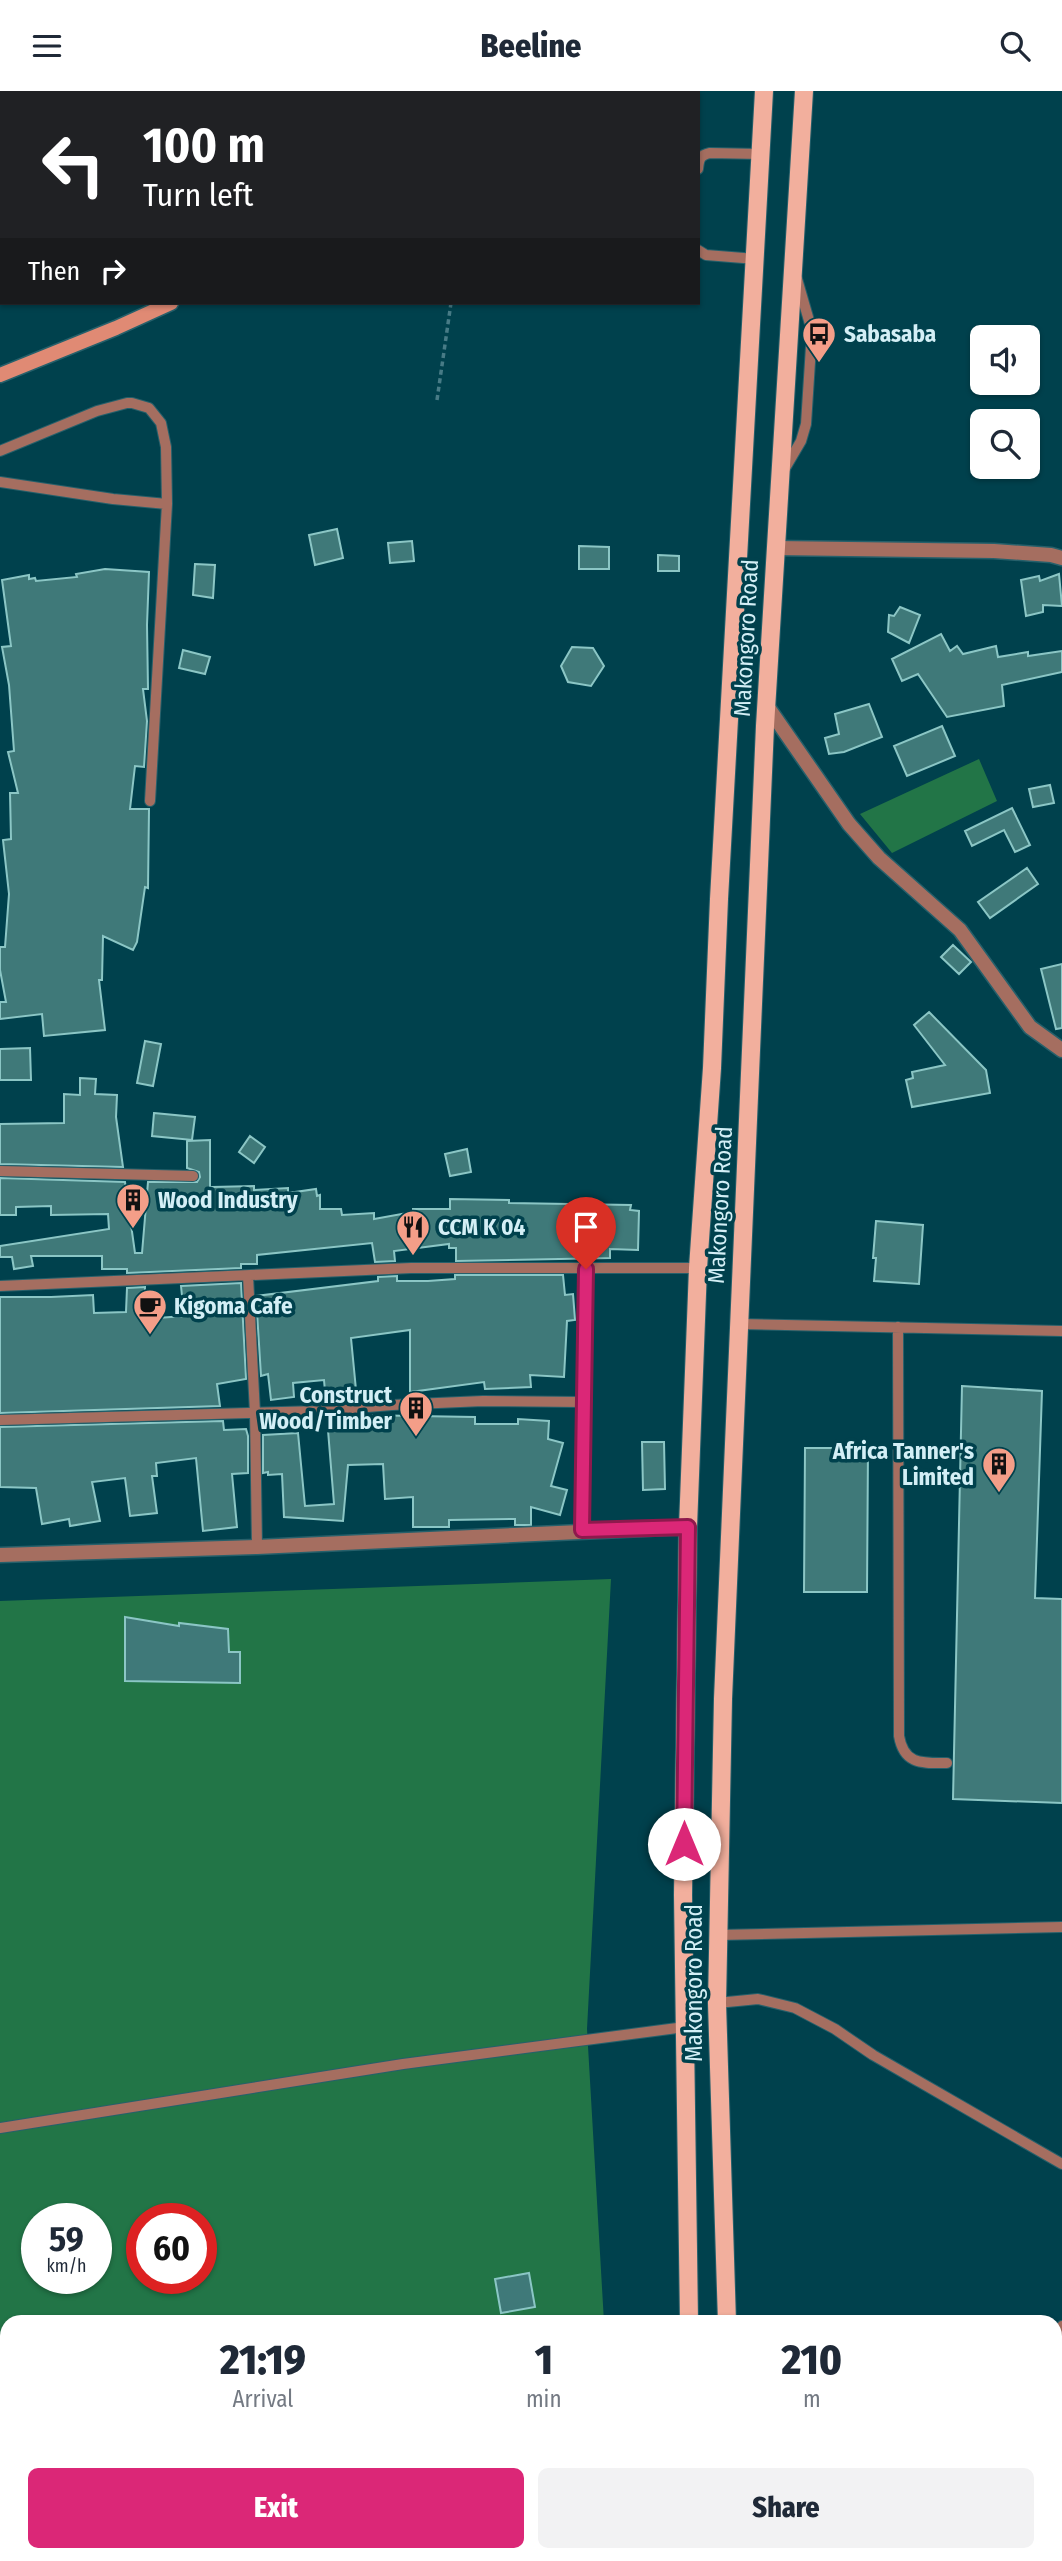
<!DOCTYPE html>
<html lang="en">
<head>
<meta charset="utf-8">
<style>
  :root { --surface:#fff; --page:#f2f2f3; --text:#1f2937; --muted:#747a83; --accent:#db2777 }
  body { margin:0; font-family:"Fira Sans Condensed",sans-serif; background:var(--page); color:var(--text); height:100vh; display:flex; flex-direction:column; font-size:26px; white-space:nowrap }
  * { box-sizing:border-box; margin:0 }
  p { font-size:23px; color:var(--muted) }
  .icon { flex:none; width:38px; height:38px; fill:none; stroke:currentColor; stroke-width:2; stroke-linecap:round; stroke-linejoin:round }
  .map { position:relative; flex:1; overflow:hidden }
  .details { position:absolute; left:0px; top:2224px; width:1062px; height:247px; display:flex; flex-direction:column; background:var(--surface); border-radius:21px 21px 0 0; box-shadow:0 2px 5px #0004 }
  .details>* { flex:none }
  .hud { position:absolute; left:0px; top:0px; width:700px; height:214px; box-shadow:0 2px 5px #0004; background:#202124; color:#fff; overflow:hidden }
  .buttons { position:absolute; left:970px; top:234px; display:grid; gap:14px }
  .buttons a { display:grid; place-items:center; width:70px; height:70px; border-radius:10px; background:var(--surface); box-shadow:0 2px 5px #0004; font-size:35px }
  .speed { position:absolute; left:21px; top:2112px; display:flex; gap:14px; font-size:35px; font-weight:700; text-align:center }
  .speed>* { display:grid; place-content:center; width:91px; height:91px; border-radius:50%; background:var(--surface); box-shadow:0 2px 5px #0004; line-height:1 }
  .speed small { font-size:18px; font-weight:400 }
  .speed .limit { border:10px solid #d22; background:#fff; color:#111 }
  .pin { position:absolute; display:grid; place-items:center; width:60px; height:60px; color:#fff; margin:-72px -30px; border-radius:50% 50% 50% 0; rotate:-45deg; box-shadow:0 0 7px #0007 }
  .pin .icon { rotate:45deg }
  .me { position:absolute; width:77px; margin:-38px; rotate:0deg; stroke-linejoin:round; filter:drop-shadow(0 0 5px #0008) }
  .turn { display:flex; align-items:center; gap:24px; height:147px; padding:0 28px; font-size:32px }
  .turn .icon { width:91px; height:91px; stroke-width:2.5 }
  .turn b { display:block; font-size:49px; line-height:60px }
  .then { display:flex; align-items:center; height:66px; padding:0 28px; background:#0003; gap:14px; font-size:26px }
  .eta { display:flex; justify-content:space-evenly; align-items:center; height:119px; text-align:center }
  .eta b { font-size:42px; font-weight:800; line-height:49px }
  .button { display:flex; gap:14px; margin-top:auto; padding:14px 28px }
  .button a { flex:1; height:80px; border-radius:10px; background:var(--accent); color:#fff; font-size:28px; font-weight:800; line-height:80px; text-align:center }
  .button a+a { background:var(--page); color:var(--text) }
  header { display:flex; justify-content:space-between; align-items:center; height:91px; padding:0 28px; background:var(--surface); font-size:32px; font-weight:800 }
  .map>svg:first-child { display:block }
  .green { fill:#227547; fill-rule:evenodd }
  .building { fill:#3f7979; stroke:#8bc6c5; stroke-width:2 }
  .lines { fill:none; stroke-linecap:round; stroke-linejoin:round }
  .lane-casing { stroke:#26606b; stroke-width:12 }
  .street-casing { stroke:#26606b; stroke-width:17 }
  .secondary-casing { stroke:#26606b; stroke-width:17 }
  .primary-casing { stroke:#26606b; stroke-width:20 }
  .path { stroke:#477b86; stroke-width:3.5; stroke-dasharray:5 3.5; stroke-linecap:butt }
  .lane { stroke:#a56e60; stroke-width:10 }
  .street { stroke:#a56e60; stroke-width:14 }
  .secondary { stroke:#e08a74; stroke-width:14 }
  .primary { stroke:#f2af9d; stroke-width:18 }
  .route-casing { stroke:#8e194d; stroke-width:18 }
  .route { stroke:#db2777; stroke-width:12 }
  .labels { text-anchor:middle; stroke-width:7; stroke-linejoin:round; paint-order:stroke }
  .poi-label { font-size:23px; font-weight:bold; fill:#d3eff6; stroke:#00414d; text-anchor:start }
  .street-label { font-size:23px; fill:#d3eff6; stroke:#00414d }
</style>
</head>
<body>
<header><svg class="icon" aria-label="menu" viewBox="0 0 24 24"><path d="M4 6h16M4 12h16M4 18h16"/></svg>Beeline<svg class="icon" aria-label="search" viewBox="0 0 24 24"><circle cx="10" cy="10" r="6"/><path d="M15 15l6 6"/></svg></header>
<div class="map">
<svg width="1062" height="2470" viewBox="0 0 1062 2470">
  <rect width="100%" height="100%" fill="#00414d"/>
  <path class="green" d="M979,668L997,710L892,762L860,723Z
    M611,1488L587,1938L604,2231H7V2464H618L619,2470H0V1510ZM37,2128H96V2188H37ZM142,2128H201V2188H142Z"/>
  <path class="building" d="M337,438L343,467L315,474L309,444Z
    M412,450L414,470L390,472L388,452Z
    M579,455L609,456V478H579Z
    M658,464L679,465V480H658Z
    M195,473L215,474L213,507L193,504Z
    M105,478L149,481L147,534L148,598H143L147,630L144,676L135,675L130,718H149L148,797L145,796L137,851L133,859L103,845L102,889H99L105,939L44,945L42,923L0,928V911H6L0,879V856H5L9,803L3,749L11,748L10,702H18L8,661L14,660L9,594L2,556L11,555L2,489L29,484V488L35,487L36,490L77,486L76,483Z
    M1059,483L1062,515L1043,514V521L1026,525L1021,489L1039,485L1040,490Z
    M900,516L920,524L909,552L888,541L889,524L894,525Z
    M941,543L950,560L957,555L963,563L996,555L998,566L1028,561V565L1062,560V581L1002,594L1004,615L947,626L918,583L902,590L892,568Z
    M572,556L593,557L604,575L591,595L568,591L561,575Z
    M183,559L210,566L205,583L179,577Z
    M869,613L882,646L844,661L829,663L825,647L839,643L835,623Z
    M942,635L955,665L907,685L894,655Z
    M1050,694L1054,712L1033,716L1029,698Z
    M1012,717L1030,754L1015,761L1004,739L972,755L965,740Z
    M1027,777L1038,793L990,827L978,811Z
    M953,854L971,871L959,883L941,866Z
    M1062,873V937L1056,938L1041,878Z
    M929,921L986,979L990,1002L912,1016L906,989L913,987L912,981L945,974L914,934Z
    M145,950L161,953L153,995L137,992Z
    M30,957L31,989H0V958Z
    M80,987L96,988L95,1003L117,1004L116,1026L123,1076L0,1073V1033L64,1032V1003L80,1004Z
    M154,1022L195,1026L192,1049L152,1045Z
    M250,1045L265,1056L254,1072L239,1061Z
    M210,1049V1098L212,1096L254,1095V1099L288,1097V1102L316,1098L317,1105L320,1104V1118H341L342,1124L374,1122V1128L413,1121V1118H450V1108L509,1109V1112L631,1114L630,1119L639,1120L638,1159L610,1158V1167L456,1170V1157H449V1153L394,1160L395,1170L375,1171L372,1152L257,1164V1173H241V1177L127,1182V1178H102V1165H31L33,1175L14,1178L12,1166H0V1155L109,1138L108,1123L51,1124V1115L16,1116V1124H0V1087L125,1091L135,1162H142L148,1091H197L200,1086L199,1081L187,1077V1050Z
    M467,1058L471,1081L450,1085L445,1063Z
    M876,1130L923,1134L919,1193L874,1190L876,1167H873Z
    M455,1184H563L565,1204L573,1203L575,1229L567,1230L564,1286L530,1284L531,1296L485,1298L484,1291L410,1301V1239L351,1247L357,1309L326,1312L324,1289L293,1292L294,1306L271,1309L268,1283L261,1285L256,1205L378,1190V1186L397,1185V1190H428L455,1188Z
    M241,1192L246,1288L217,1293L220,1315L0,1322V1206H51L93,1204L94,1222L126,1221L127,1197L145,1196L144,1228L184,1225L181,1195Z
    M962,1295L1042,1300L1035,1507L1062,1508V1712L953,1708Z
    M358,1324L475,1326V1333H518V1328L549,1330L548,1348L563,1352L551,1395L567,1399L560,1424L531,1416V1434H515V1428L449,1429V1436H413V1406L385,1408L383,1373L348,1374L343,1430L284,1426L282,1383L268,1384V1381L263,1382V1344L298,1342L305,1415L334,1413L327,1327Z
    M223,1330L224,1339L246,1338L248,1345V1382L232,1383L237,1436L203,1440L196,1367L156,1372L157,1385H152L157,1422L130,1425L125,1387L92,1391L100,1430L70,1435L69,1428L42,1433L36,1397L0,1396V1336Z
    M642,1351H664L665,1398L643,1399Z
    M805,1357H868L867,1501H804Z
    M125,1526L179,1535V1532L228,1538L229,1561H240V1592L125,1590Z
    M529,2182L535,2216L501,2222L495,2188Z"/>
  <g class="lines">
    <g class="lane-casing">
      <path id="lane" d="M571,0V2
        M0,7L2,8
        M698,78C699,68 700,64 710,62L761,63
        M698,159L706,164L756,168
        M0,360L97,320L127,312H132L149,317L161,332L166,356L167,413L150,710
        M784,379L801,350L806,333L812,240L797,188
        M0,391L113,408L167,413
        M0,1080L193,1085
        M248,1185L255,1322L257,1456
        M0,1195L411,1177H698
        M739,1233L1062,1240
        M898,1236L899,1645C904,1674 922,1672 947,1672
        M0,1329L318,1320L392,1314L483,1310L583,1311
        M582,1439V1350L586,1178
        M718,1844L1062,1836
        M717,1912L758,1908L795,1917L835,1938L873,1964L1062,2073
        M0,2037L403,1973L685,1936
        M1055,2245L1062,2235
        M0,2420L7,2447
        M11,2464L13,2470
        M910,2470L914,2464"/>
    </g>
    <g class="street-casing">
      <path id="street" d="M776,457L994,460L1051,464L1062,467
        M767,615L849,733L879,767L960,839L1030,936L1062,959
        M0,1464L257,1456L688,1436"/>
    </g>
    <g class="secondary-casing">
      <path id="secondary" d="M626,2L631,0
        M0,284L116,237L171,212"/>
    </g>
    <g class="primary-casing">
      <path id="primary" d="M689,2231L683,1804L688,1436L698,1177L712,977L719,808L764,0
        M727,2231L717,1912L723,1608L765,635L804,0
        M714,2464L715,2470
        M751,2464L752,2470"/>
    </g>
    <path class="path" d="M394,0L395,2
      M437,309L451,212"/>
    <use href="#lane" class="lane"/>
    <use href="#street" class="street"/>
    <use href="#secondary" class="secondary"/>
    <use href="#primary" class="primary"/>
  </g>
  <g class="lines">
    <g class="route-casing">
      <path id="route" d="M586,1178L582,1439L688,1436L684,1753"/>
    </g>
    <use href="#route" class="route"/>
  </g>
  <defs>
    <g id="bus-pin" transform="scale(1.75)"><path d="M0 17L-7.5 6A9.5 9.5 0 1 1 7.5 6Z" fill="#f49e88" stroke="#00414d"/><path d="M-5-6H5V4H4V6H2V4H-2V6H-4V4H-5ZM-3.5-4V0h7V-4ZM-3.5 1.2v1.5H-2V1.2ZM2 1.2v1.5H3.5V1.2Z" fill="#111"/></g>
    <g id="building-pin" transform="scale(1.75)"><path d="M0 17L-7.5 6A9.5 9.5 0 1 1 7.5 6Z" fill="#f49e88" stroke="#00414d"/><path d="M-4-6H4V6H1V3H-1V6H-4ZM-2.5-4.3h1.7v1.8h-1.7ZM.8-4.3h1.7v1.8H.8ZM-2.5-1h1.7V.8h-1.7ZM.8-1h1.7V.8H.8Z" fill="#111"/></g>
    <g id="restaurant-pin" transform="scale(1.75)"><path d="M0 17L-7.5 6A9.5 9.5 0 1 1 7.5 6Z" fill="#f49e88" stroke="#00414d"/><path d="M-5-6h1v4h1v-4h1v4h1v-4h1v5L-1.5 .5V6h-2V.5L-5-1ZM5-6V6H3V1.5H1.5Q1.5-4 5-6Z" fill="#111"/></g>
    <g id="cafe-pin" transform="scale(1.75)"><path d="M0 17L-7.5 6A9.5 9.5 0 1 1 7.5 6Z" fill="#f49e88" stroke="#00414d"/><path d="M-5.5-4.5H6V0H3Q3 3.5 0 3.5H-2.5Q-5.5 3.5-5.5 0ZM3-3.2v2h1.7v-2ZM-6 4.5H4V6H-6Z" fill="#111"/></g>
  </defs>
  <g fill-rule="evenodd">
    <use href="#bus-pin" x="819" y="243"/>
    <use href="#building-pin" x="133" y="1109"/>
    <use href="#restaurant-pin" x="413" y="1136"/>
    <use href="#cafe-pin" x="150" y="1215"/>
    <use href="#building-pin" x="416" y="1317"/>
    <use href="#building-pin" x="999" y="1373"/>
  </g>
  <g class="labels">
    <g class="poi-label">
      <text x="844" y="251">Sabasaba</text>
      <text x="158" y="1117">Wood Industry</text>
      <text x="438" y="1144">CCM K 04</text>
      <text x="174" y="1223">Kigoma Cafe</text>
      <text x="392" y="1312" text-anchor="end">Construct<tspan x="392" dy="26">Wood/Timber</tspan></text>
      <text x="974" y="1368" text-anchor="end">Africa Tanner's<tspan x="974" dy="26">Limited</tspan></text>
    </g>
    <g class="street-label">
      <text transform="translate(746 547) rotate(-87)" y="8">Makongoro Road</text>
      <text transform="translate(720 1114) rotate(-87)" y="8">Makongoro Road</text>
      <text transform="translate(694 1892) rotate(-90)" y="8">Makongoro Road</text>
    </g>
  </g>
</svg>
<div class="buttons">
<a><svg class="icon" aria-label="sound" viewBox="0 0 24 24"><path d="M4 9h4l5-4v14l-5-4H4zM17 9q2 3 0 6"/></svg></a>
<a><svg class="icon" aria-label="search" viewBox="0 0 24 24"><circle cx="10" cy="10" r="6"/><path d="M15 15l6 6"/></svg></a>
</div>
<div class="speed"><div>59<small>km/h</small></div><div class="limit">60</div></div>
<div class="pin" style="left:586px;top:1178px;background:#d93025"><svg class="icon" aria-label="arrive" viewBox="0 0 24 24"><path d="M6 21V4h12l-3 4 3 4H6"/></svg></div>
<svg class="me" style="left:684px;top:1753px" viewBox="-20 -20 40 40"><circle r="19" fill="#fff"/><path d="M0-13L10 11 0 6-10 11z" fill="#db2777"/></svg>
<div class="hud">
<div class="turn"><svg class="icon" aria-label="left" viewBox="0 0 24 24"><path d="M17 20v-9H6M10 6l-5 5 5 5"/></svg><div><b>100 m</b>Turn left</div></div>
<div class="then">Then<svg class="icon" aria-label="right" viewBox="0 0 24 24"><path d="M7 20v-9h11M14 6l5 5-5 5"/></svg></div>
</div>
<section class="details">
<div class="eta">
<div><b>21:19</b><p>Arrival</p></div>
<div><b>1</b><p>min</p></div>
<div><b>210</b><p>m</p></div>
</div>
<div class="button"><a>Exit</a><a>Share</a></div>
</section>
</div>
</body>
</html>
